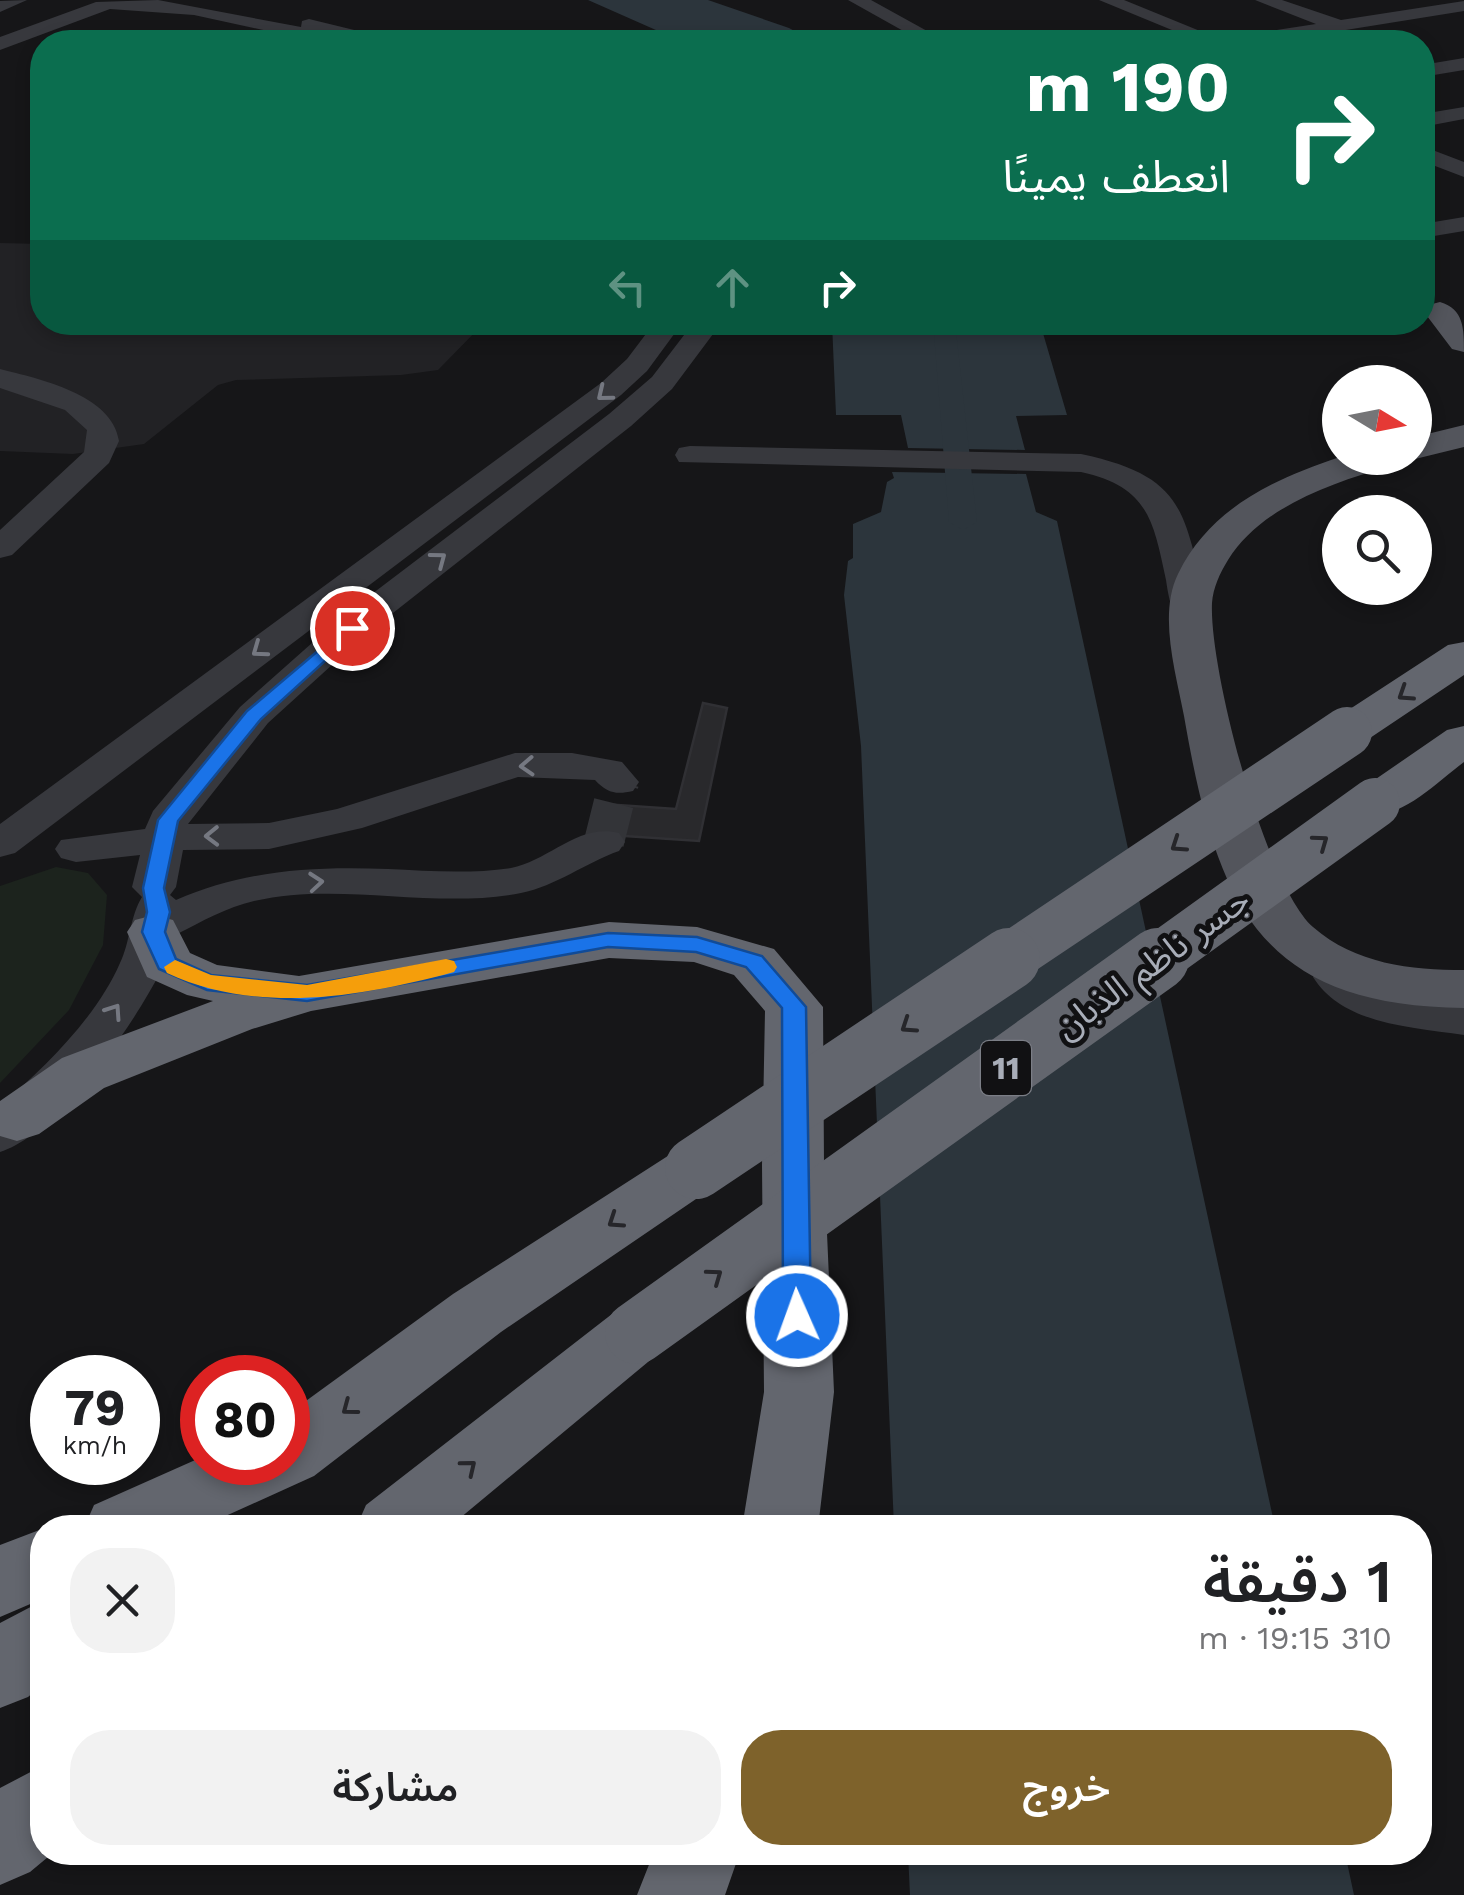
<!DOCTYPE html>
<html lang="ar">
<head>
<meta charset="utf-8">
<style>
  :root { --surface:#fff; --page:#f2f2f2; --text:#202124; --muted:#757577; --accent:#7e622b }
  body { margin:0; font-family:"Work Sans","Noto Sans Arabic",sans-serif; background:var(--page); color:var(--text); direction:rtl; height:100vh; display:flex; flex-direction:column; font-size:38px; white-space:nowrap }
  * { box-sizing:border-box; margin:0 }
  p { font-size:32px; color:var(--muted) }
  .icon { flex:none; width:55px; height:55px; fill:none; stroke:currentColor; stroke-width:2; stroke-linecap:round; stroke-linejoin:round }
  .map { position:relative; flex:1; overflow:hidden; direction:ltr }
  .sheet { position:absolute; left:30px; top:1515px; width:1402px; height:350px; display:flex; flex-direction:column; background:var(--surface); border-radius:40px; box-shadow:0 5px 15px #0003; direction:rtl }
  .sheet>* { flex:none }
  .banner { position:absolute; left:30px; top:30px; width:1405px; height:305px; border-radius:40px; box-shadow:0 5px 15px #0003; direction:rtl; background:#0b6e4f; color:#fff; overflow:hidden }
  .needle { width:65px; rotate:100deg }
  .buttons { position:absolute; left:1322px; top:365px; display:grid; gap:20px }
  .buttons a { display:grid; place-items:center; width:110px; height:110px; border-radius:50%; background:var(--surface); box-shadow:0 5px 15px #0003; font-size:50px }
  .speed { position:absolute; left:30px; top:1355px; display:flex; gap:20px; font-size:50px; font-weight:700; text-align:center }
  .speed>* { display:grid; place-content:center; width:130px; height:130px; border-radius:50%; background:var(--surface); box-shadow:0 5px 15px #0003; line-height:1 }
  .speed small { font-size:25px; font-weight:400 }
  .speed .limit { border:15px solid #d22; background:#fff; color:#111 }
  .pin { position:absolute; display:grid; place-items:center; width:85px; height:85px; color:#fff; margin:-42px; border:5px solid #fff; border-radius:50%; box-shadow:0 2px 10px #0007 }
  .me { position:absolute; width:110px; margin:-55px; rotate:358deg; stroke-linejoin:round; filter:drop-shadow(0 0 8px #0008) }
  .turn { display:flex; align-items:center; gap:35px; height:210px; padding:0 40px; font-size:45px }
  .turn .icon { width:130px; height:130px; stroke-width:2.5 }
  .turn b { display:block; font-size:70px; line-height:85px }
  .lanes { display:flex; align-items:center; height:95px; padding:0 40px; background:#0003; justify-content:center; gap:50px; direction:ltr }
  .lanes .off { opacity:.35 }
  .round { display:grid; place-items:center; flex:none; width:105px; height:105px; border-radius:40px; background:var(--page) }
  .summary { display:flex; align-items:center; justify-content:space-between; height:170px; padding:0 40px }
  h1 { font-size:60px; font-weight:600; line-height:75px }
  .cta { display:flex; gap:20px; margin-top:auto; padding:20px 40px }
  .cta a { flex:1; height:115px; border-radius:40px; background:var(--accent); color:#fff; font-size:40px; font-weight:600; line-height:115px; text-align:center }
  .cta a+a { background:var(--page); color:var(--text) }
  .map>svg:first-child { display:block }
  .built { fill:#222225 }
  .green { fill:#1c231d }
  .water { fill:#2c353c }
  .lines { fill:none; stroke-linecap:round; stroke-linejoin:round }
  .canal { fill:#2c353c; fill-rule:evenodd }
  .building { fill:#29292c; stroke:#303034; stroke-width:2.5 }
  .minor-tunnel { stroke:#333438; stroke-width:40; stroke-dasharray:40 20; stroke-linecap:butt }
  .minor { fill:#37383d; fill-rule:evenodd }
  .major { fill:#53555c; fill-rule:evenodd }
  .highway { fill:#63666e; fill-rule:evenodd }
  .highway-bridge-far1 { stroke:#63666e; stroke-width:50 }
  .highway-bridge { stroke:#63666e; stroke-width:62 }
  .oneway { stroke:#757881 }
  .oneway2 { stroke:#26262a }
  .route { fill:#1a73e8; stroke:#114b97; stroke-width:2.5 }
  .slow { fill:#f59e0b }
  .labels { text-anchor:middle; stroke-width:10; stroke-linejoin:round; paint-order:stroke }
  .shield { fill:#111113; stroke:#7b7e86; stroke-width:2.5 }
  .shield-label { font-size:32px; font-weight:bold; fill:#a8adb8 }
  .street-label { font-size:35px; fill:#a8adb8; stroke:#111113 }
</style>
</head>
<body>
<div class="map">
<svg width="1464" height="1895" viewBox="0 0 1464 1895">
  <rect width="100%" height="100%" fill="#161618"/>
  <path class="built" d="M0,243L42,244V322L484,323L438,370L401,375L236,380L218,385L144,444L73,454L0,451Z"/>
  <path class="green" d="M56,867L88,873L107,895L103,945L69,1010L0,1083V886Z"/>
  <path class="water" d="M588,0H708L789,28L815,42H683Z
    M832,323H1040L1067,415L1016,416L1025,450L908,448L901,415H836Z
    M892,472L1026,474L1036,512L1057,521L1275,1527H894L861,746L844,595L848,561L853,558V524L881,512L887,482L894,478Z
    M908,1853H1345L1354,1895H910Z"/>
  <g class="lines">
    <path class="canal" d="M933,322H955L977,522L963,530L949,522Z"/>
  </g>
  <path class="building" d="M703,703L727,708L699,841L625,836L619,829L597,828L604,804L676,809Z"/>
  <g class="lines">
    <path class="minor-tunnel" d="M604,842L619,782"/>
    <path class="minor" d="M27,0L0,12V1Z
      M158,0L301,27L302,21L309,19L387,38L390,42H319L194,15L110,9L0,50V37L96,2Z
      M848,0H871L947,42H923Z
      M1099,0H1124L1227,42H1201Z
      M1255,0H1282L1341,20L1464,1V11L1271,42H1229L1238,36L1316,24Z
      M1464,58V70L1422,77V65Z
      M1464,107V119L1422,127V114Z
      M1422,146L1464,162V177L1422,161Z
      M1464,217V231L1422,238V224Z
      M655,322H683L647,371L621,395L15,853L0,857V824L601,383L627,359Z
      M694,322H722L672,389L631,426L365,635L268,723L188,824L269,823L337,809L515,753H572L622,762L639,782L633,791C616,795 607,793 595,780L518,777L362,828L269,849L183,850L176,887L170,895L176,900C245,870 313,866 388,869C428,871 471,874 511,868C549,861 578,823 619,833L625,842L619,851C585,863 556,886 521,893C433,910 341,881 254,901C227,907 201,922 177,934C157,996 63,1133 0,1152V1106C45,1067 96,1018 120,963C130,943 130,916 142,897L132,887L140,855L76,862L61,858L55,849L61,840L145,829L153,811L240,707L339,619L609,414L652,377Z
      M0,369C39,379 112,394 119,441L109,463L12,555L0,558V530L84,452L87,430L65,410L0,388Z
      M690,446L1081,454C1189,477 1183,514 1208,610L1203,618L1190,621L1177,618C1170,607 1168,593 1166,580C1153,519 1148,487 1081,472L679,462L675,455L679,448Z
      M1346,955L1362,959L1369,970L1364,978C1393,997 1430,998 1464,1003V1035C1412,1027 1343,1025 1313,977L1330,959Z"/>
    <path class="major" d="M1440,302C1464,309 1464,329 1464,352L1452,349L1424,312L1428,305Z
      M1464,425V447L1415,459L1408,458H1415V437Z
      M1340,457L1395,458L1389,466C1331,484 1262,506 1228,560C1220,573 1213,588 1212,603C1209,669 1265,884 1313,927C1355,964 1411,970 1464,970V1008C1256,1006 1216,900 1184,716C1176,673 1158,615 1178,574C1210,508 1274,479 1340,457Z"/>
    <path class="highway" d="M1464,642V675L1364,742L1347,746L1330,742L1323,732L1330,722L1448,645Z
      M1464,726V762C1433,785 1398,824 1357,814L1350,803L1357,792L1447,730Z
      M154,915L173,920L190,953L217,965L299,976L609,922L697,927L774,949L823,1007L824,1165L834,1392L818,1528H742L764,1392L762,1165L765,1011L734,975L694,962L609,958L311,1011L252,1029L104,1088L39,1134L17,1141L0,1136V1101L62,1058L213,1001L187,995L147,977L127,932L135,920Z
      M696,1145L718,1152L727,1168L718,1184L501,1332L314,1476L199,1528H84L94,1505L202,1457V1462H288V1414L453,1294L674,1152Z
      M636,1306L660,1314L670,1333L660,1352L448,1528H356L366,1505L612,1314Z
      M42,1529V1599L0,1617V1545Z
      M42,1601V1685L28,1697L0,1708V1623Z
      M42,1766V1852H54L30,1872L0,1885V1788Z
      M654,1852H740L725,1895H637Z"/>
    <path class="highway-bridge-far1" d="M1005,961L1347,732
      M1155,961L1375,803"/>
    <path class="highway-bridge" d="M696,1168L1009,959
      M636,1333L1158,959"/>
  </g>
  <defs><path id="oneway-chevron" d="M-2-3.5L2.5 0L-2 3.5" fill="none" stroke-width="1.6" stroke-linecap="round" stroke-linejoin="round" transform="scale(2.5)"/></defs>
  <g class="oneway">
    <use href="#oneway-chevron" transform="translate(604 394) rotate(141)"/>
    <use href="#oneway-chevron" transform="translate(439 559) rotate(-37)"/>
    <use href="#oneway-chevron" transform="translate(259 650) rotate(144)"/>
    <use href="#oneway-chevron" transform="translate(527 766) rotate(177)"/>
    <use href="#oneway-chevron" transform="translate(212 836) rotate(179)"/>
    <use href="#oneway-chevron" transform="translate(316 882) rotate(-5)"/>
    <use href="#oneway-chevron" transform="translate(114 1011) rotate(-56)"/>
  </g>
  <g class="oneway2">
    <use href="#oneway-chevron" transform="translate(1405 694) rotate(147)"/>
    <use href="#oneway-chevron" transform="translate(1321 842) rotate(-36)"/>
    <use href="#oneway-chevron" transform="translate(1178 845) rotate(146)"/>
    <use href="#oneway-chevron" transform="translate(908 1026) rotate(146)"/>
    <use href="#oneway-chevron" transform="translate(615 1221) rotate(146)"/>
    <use href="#oneway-chevron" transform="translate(715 1276) rotate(-36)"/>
    <use href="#oneway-chevron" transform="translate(349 1408) rotate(143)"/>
    <use href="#oneway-chevron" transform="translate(469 1467) rotate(-39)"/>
  </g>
  <path class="route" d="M352,622L358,624V631L261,719L178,821L164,888L170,912L165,932L176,959L211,975L307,985L608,933L697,937L762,956L806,1007L811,1316L807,1324L797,1328L787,1324L783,1316L782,1008L746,967L696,952L608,947L307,1001L207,990L159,969L142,932L147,912L143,888L158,820L247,711Z"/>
  <path class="slow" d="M446,959L454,961L457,967L454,972C361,997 257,1015 167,973L164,967L175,960L211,975L307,985Z"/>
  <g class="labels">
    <rect class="shield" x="981" y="1041" width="50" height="54" rx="8"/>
    <g class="shield-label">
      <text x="1006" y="1079">11</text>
    </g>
    <g class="street-label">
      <text transform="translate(1152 963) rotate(-36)" y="12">جسر ناظم الذبان</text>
    </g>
  </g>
</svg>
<div class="buttons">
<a><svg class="needle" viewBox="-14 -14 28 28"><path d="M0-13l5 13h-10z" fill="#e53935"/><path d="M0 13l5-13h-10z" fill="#757577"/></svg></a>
<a><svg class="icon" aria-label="search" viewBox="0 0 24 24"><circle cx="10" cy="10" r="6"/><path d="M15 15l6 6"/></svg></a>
</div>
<div class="speed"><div>79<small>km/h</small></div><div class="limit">80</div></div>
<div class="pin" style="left:352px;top:628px;background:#d93025"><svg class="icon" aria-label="arrive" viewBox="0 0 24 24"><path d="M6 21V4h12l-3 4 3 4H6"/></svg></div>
<svg class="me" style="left:797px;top:1316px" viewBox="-20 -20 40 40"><circle r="17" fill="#1a73e8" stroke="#fff" stroke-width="3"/><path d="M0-11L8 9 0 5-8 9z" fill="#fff"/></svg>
<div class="banner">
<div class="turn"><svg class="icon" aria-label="right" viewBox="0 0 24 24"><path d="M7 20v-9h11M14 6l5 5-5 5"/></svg><div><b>190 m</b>انعطف يمينًا</div></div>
<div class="lanes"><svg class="icon off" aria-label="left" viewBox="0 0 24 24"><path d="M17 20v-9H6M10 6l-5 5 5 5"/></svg><svg class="icon off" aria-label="ahead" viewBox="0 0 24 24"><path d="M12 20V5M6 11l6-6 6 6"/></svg><svg class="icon" aria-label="right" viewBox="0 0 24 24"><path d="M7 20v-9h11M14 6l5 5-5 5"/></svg></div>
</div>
<section class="sheet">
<div class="summary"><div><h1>1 دقيقة</h1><p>310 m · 19:15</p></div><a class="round"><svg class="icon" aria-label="close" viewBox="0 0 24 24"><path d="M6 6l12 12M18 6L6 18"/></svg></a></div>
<div class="cta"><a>خروج</a><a>مشاركة</a></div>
</section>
</div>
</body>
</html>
